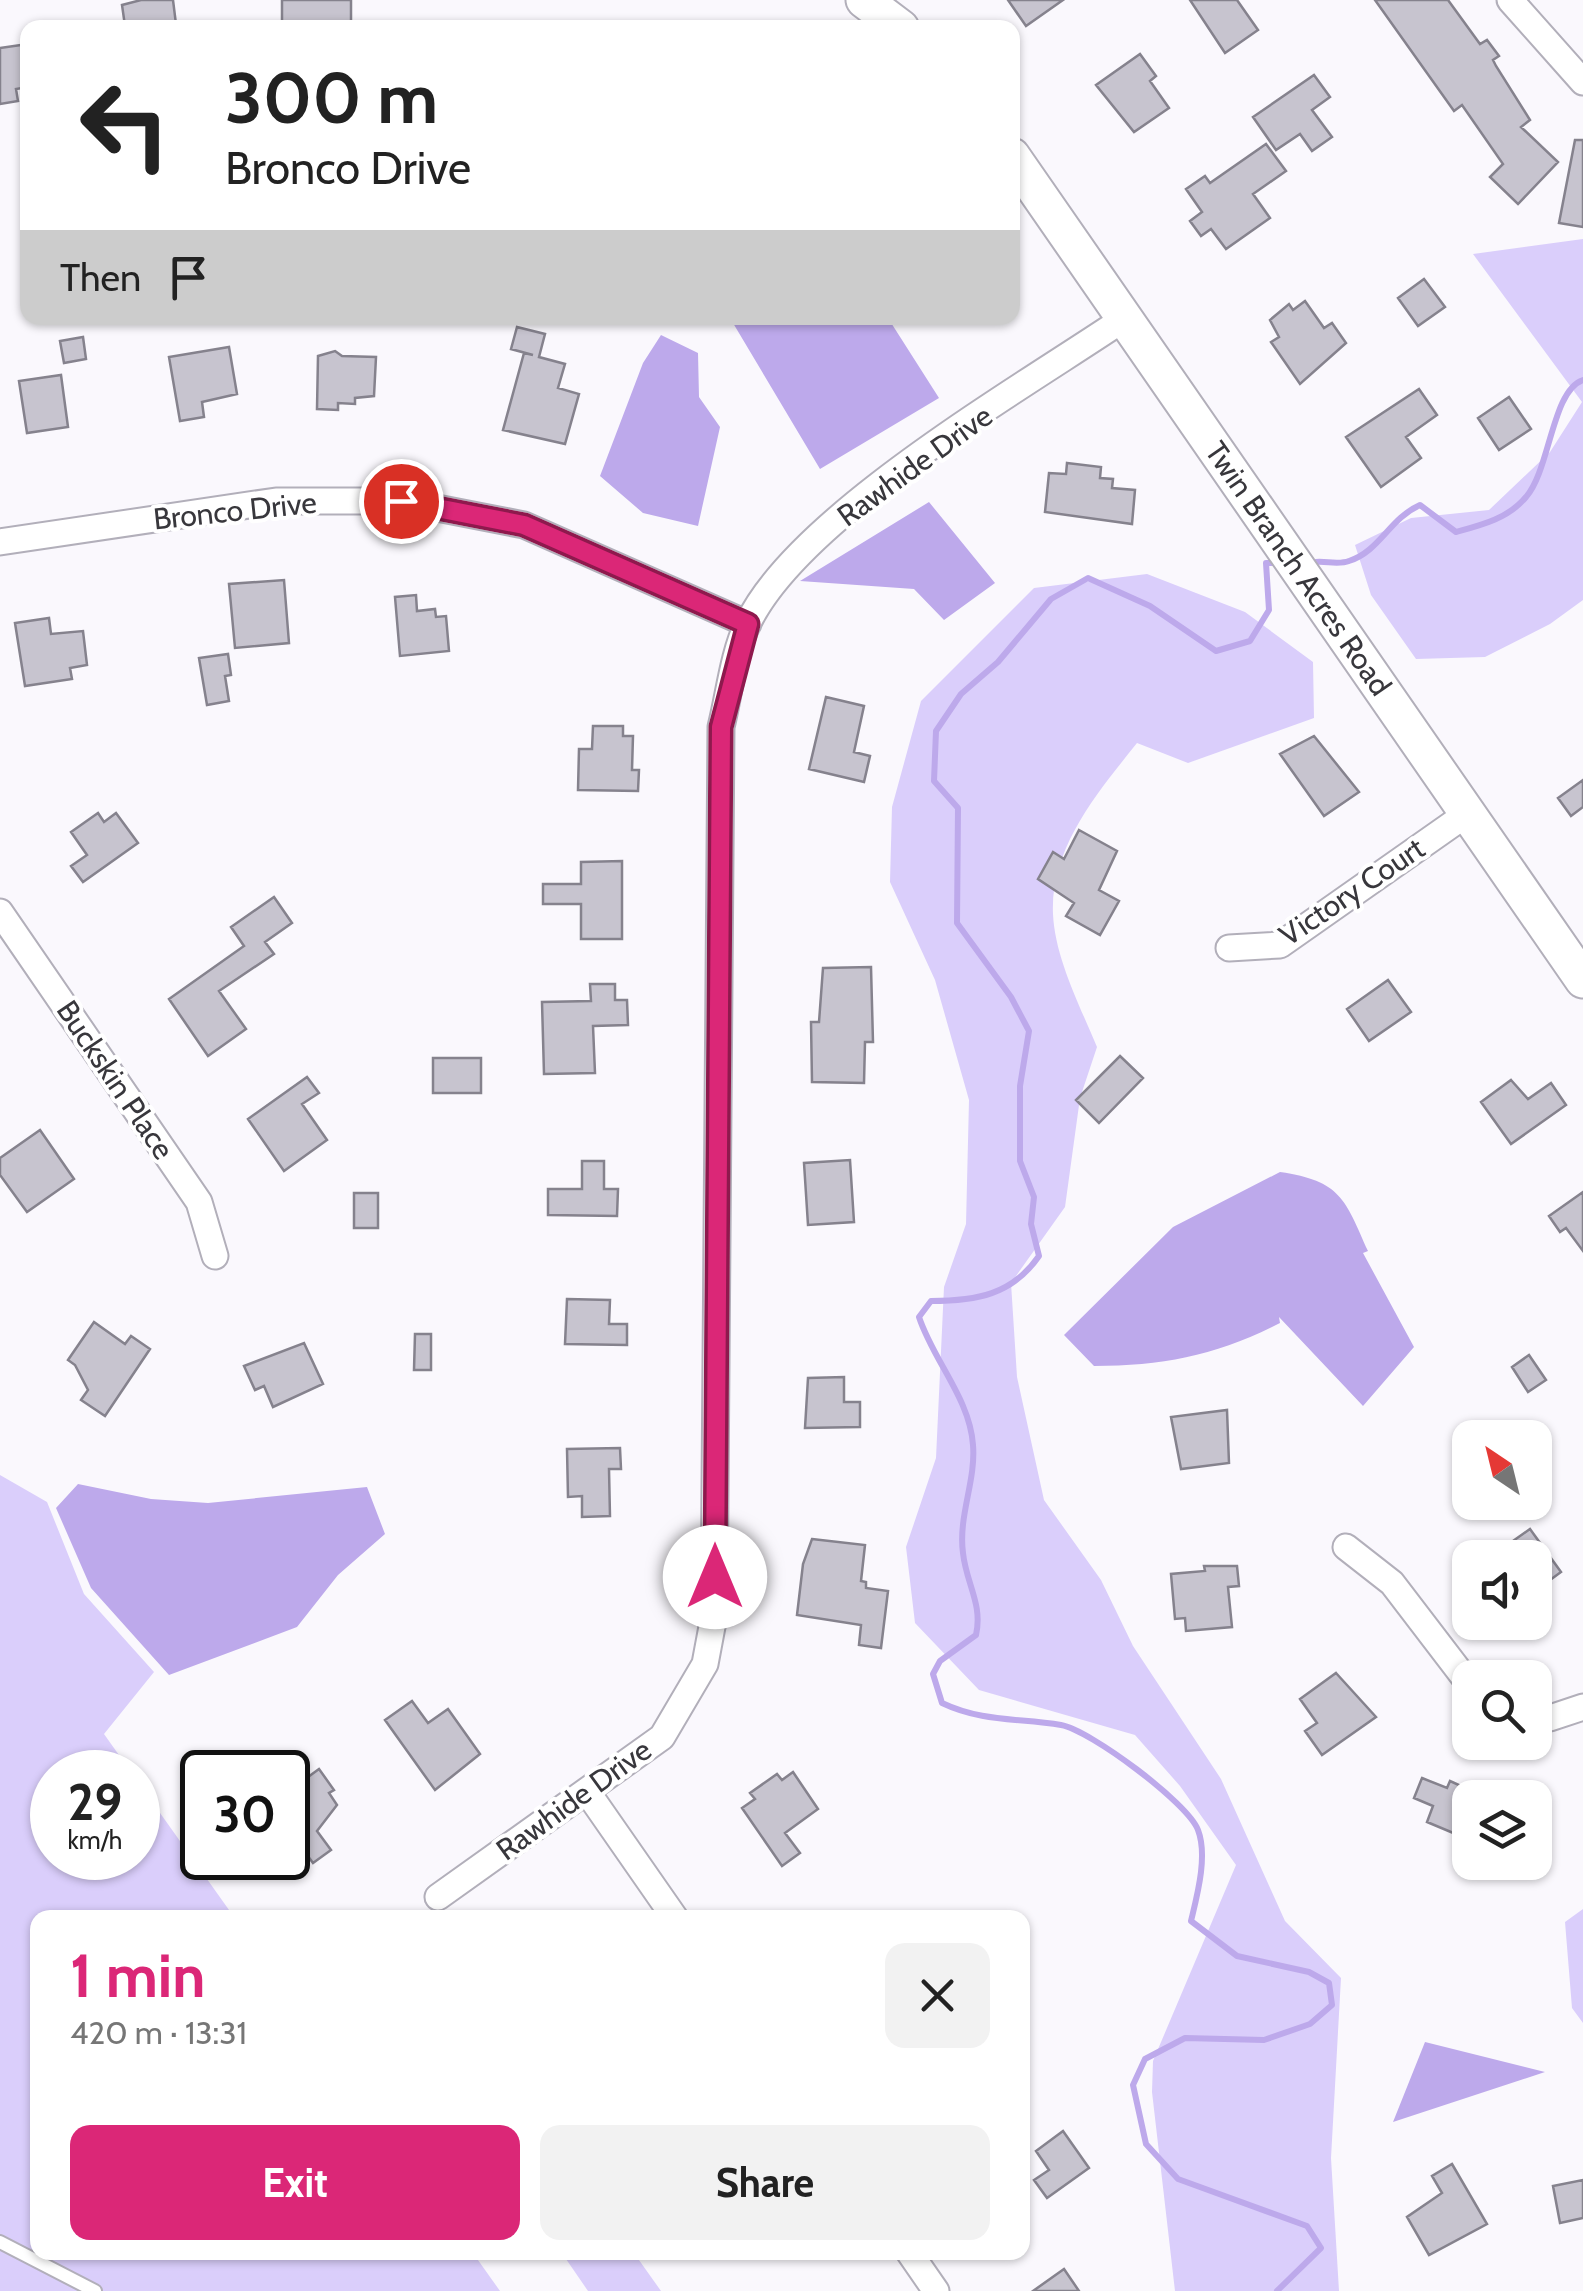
<!DOCTYPE html>
<html lang="en">
<head>
<meta charset="utf-8">
<style>
  :root { --surface:#fff; --page:#f2f2f2; --text:#222; --muted:#767676; --accent:#db2777 }
  body { margin:0; font-family:Cabin,sans-serif; background:var(--page); color:var(--text); height:100vh; display:flex; flex-direction:column; font-size:38px; white-space:nowrap }
  * { box-sizing:border-box; margin:0 }
  p { font-size:32px; color:var(--muted) }
  .icon { flex:none; width:55px; height:55px; fill:none; stroke:currentColor; stroke-width:2; stroke-linecap:round; stroke-linejoin:round }
  .map { position:relative; flex:1; overflow:hidden }
  .drawer { position:absolute; left:30px; top:1910px; width:1000px; height:350px; display:flex; flex-direction:column; background:var(--surface); border-radius:20px; box-shadow:0 2px 8px #0004 }
  .drawer>* { flex:none }
  .hud { position:absolute; left:20px; top:20px; width:1000px; height:305px; border-radius:20px; box-shadow:0 2px 8px #0004; background:#fff; color:var(--text); overflow:hidden }
  .needle { width:65px; rotate:325deg }
  .buttons { position:absolute; left:1452px; top:1420px; display:grid; gap:20px }
  .buttons a { display:grid; place-items:center; width:100px; height:100px; border-radius:20px; background:var(--surface); box-shadow:0 2px 8px #0004; font-size:50px }
  .speed { position:absolute; left:30px; top:1750px; display:flex; gap:20px; font-size:50px; font-weight:700; text-align:center }
  .speed>* { display:grid; place-content:center; width:130px; height:130px; border-radius:50%; background:var(--surface); box-shadow:0 2px 8px #0004; line-height:1 }
  .speed small { font-size:25px; font-weight:400 }
  .speed .limit { border:5px solid #111; border-radius:15px; background:#fff; color:#111 }
  .pin { position:absolute; display:grid; place-items:center; width:85px; height:85px; color:#fff; margin:-42px; border:5px solid #fff; border-radius:50%; box-shadow:0 2px 10px #0007 }
  .me { position:absolute; width:110px; margin:-55px; rotate:0deg; stroke-linejoin:round; filter:drop-shadow(0 0 8px #0008) }
  .turn { display:flex; align-items:center; gap:35px; height:210px; padding:0 40px; font-size:45px }
  .turn .icon { width:130px; height:130px; stroke-width:2.5 }
  .turn b { display:block; font-size:70px; line-height:85px }
  .then { display:flex; align-items:center; height:95px; padding:0 40px; background:#0003; gap:20px; font-size:38px }
  .round { display:grid; place-items:center; flex:none; width:105px; height:105px; border-radius:20px; background:var(--page) }
  .summary { display:flex; align-items:center; justify-content:space-between; height:170px; padding:0 40px }
  h1 { font-size:60px; font-weight:800; line-height:75px; color:var(--accent) }
  .action { display:flex; gap:20px; margin-top:auto; padding:20px 40px }
  .action a { flex:1; height:115px; border-radius:20px; background:var(--accent); color:#fff; font-size:40px; font-weight:800; line-height:115px; text-align:center }
  .action a+a { background:var(--page); color:var(--text) }
  .map>svg:first-child { display:block }
  .green { fill:#dacefb }
  .water { fill:#bda9eb }
  .lines { fill:none; stroke-linecap:round; stroke-linejoin:round }
  .stream { stroke:#bda9eb; stroke-width:6 }
  .building { fill:#c7c4cf; stroke:#85828d; stroke-width:2.5 }
  .lane-casing { stroke:#b2afba; stroke-width:16 }
  .street-casing { stroke:#b2afba; stroke-width:29 }
  .secondary-casing { stroke:#b2afba; stroke-width:39 }
  .lane { stroke:#fff; stroke-width:12 }
  .street { stroke:#fff; stroke-width:25 }
  .secondary { stroke:#fff; stroke-width:35 }
  .route-casing { stroke:#8e194d; stroke-width:25 }
  .route { stroke:#db2777; stroke-width:18 }
  .labels { text-anchor:middle; stroke-width:8; stroke-linejoin:round; paint-order:stroke }
  .street-label { font-size:30px; fill:#38373c; stroke:#fff }
</style>
</head>
<body>
<div class="map">
<svg width="1583" height="2291" viewBox="0 0 1583 2291">
  <rect width="100%" height="100%" fill="#faf8fd"/>
  <path class="green" d="M1583,239V600L1550,624L1485,657L1416,659L1371,595L1355,545L1411,518L1489,510L1550,452L1582,402L1473,254Z
    M1147,574L1245,612L1313,662L1314,718L1188,763L1137,743C1099,791 1050,847 1053,914C1055,958 1080,1006 1097,1047L1080,1098L1065,1207L1011,1283L1017,1377L1044,1500L1101,1580L1133,1646L1221,1779L1285,1921L1341,1978L1331,2158L1339,2291H1175L1152,2092L1153,2061L1236,1865L1180,1786L1135,1735L979,1690L915,1623L906,1547L936,1458L944,1287L966,1224L969,1100L935,980L890,882L892,807L921,701L1034,588Z
    M0,1475L47,1502L84,1594L154,1672L104,1734L131,1772H52V1858H138V1782L234,1917L38,1918V2252L473,2253L500,2291H0Z
    M1583,1909V2023L1572,2008L1565,1922Z
    M568,2253H634L661,2291H588L566,2259Z"/>
  <path class="water" d="M730,318H888L939,398L820,469Z
    M661,335L698,353L699,397L720,427L698,526L643,513L600,476L643,363Z
    M929,502L995,583L944,620L914,589L800,581Z
    M1280,1172C1341,1181 1345,1199 1368,1251L1363,1253L1414,1347L1363,1406L1279,1317L1280,1323C1218,1355 1164,1366 1094,1366L1064,1335L1173,1227Z
    M78,1484L151,1499L208,1503L367,1487L385,1534L338,1575L297,1627L169,1675L91,1588L56,1508Z
    M1425,2042L1545,2072L1393,2122Z"/>
  <g class="lines">
    <path class="stream" d="M1316,562C1326,561 1339,565 1349,561C1380,551 1389,519 1420,505L1456,532C1482,525 1509,518 1526,497C1550,470 1552,390 1583,380
      M1273,563H1266L1269,610L1250,641L1216,651L1150,606L1088,578L1051,599L998,662L961,694L936,731L934,781L958,808L957,923L1011,997L1029,1031L1020,1086V1161L1034,1197L1031,1224L1039,1256C1012,1295 976,1301 931,1301L919,1317C933,1360 970,1399 973,1445C976,1481 958,1516 963,1553C966,1583 983,1604 976,1635L940,1661L933,1674L942,1703C982,1722 1018,1718 1061,1725C1090,1730 1188,1803 1198,1830C1208,1856 1197,1896 1191,1921L1237,1956L1309,1972L1329,1983L1332,2005L1310,2024L1264,2040L1185,2038L1145,2059L1133,2085L1146,2144L1178,2179L1307,2226L1321,2248L1277,2291"/>
  </g>
  <path class="building" d="M141,0H173L176,24L125,26L122,5Z
    M282,0H351V28H282Z
    M1008,0H1063L1026,26Z
    M1190,0H1237L1258,30L1225,53Z
    M1375,0H1448L1480,44L1487,40L1499,56L1493,60L1496,66L1530,120L1521,127L1558,162L1518,204L1490,177L1503,164L1462,105L1454,111Z
    M28,44V87L16,89L18,101L0,104V48Z
    M1140,54L1156,76L1150,81L1169,108L1134,132L1096,85Z
    M1314,75L1330,97L1312,110L1332,137L1312,151L1300,134L1276,150L1253,117Z
    M1575,140H1583V227L1559,223Z
    M1266,144L1286,171L1253,194L1270,218L1226,249L1211,229L1201,236L1190,221L1202,212L1186,189L1205,176L1210,183Z
    M1424,279L1445,307L1418,326L1398,298Z
    M1305,301L1324,328L1332,323L1346,343L1300,384L1271,342L1279,337L1270,320L1289,304L1293,310Z
    M517,327L545,334L539,357L565,364L558,388L579,394L565,444L503,430L524,353L533,355L511,349Z
    M83,337L86,359L64,363L60,341Z
    M229,347L237,394L202,402L204,417L180,421L169,357Z
    M335,351L342,356L376,357L374,396L355,398V404L338,403V410L317,409L318,356Z
    M61,375L68,427L27,433L19,381Z
    M1419,389L1437,415L1406,437L1421,458L1381,487L1346,437Z
    M1509,397L1531,429L1499,450L1478,418Z
    M1067,463L1101,467L1100,478L1113,479L1112,488L1135,490L1132,524L1045,512L1049,473L1066,474Z
    M284,580L289,643L235,648L229,584Z
    M416,595L417,611L435,609L436,617L446,616L449,651L400,656L395,597Z
    M49,618L51,634L83,631L87,665L70,668L72,679L25,686L15,623Z
    M228,654L231,675L225,676L229,701L207,705L199,658Z
    M826,697L864,706L854,752L870,756L864,782L809,769Z
    M593,726H623V736H633L632,770H639L638,791L578,790L579,749H592Z
    M1314,736L1359,792L1324,816L1280,754Z
    M1583,780V807L1571,816L1558,798Z
    M98,813L104,822L116,813L138,843L83,882L71,866L87,855L71,832Z
    M1079,830L1117,851L1099,890L1119,901L1100,935L1066,916L1074,903L1038,879L1053,852L1064,859Z
    M622,861V939H581V904H543V884H581V862Z
    M274,897L292,923L265,942L274,954L219,991L246,1029L208,1056L169,999L244,946L231,927Z
    M871,967L873,1042H865L864,1083L812,1082L811,1022H819L823,968Z
    M1388,980L1411,1012L1369,1041L1347,1009Z
    M590,984H615V1000H627L628,1025L593,1026L595,1073L544,1074L542,1002L591,1001Z
    M1120,1056L1143,1078L1099,1123L1076,1100Z
    M433,1058H481V1093H433Z
    M307,1077L319,1093L302,1104L327,1140L284,1171L248,1119Z
    M1511,1080L1528,1099L1551,1083L1566,1105L1511,1144L1481,1102Z
    M40,1130L74,1179L27,1212L0,1175V1158Z
    M850,1160L854,1222L808,1225L804,1163Z
    M582,1161H604V1189H618L617,1216L548,1215V1189H582Z
    M1583,1192V1251L1566,1228L1560,1232L1549,1216Z
    M354,1193H378V1228H354Z
    M567,1299L610,1300L609,1324H627V1345L565,1344Z
    M94,1322L125,1344L131,1336L150,1349L105,1416L81,1400L88,1390L75,1365L68,1360Z
    M415,1334H431V1370H414Z
    M304,1343L323,1384L273,1407L264,1386L255,1390L244,1366Z
    M1529,1355L1546,1380L1528,1392L1512,1367Z
    M844,1377V1402H860V1427L805,1428L808,1378Z
    M1227,1410L1229,1463L1181,1469L1171,1417Z
    M620,1448L621,1469H609L610,1516L582,1517V1496L568,1497L567,1449Z
    M1530,1529L1561,1572L1535,1591V1558H1489Z
    M812,1539L865,1545L861,1581L866,1582V1588L888,1591L881,1648L859,1645L861,1625L797,1615L803,1564Z
    M1204,1566H1237L1239,1586L1228,1587L1232,1627L1186,1631L1185,1618L1175,1619L1171,1574L1205,1571Z
    M1336,1673L1376,1717L1322,1755L1305,1731L1317,1723L1300,1699Z
    M412,1701L428,1723L448,1709L480,1754L435,1790L385,1720Z
    M319,1769L334,1790L329,1793L337,1805L317,1831L331,1850L313,1863L299,1844L288,1852V1801L297,1794L293,1788Z
    M793,1772L818,1809L785,1833L800,1853L782,1866L742,1808L755,1799L750,1793L777,1774L782,1780Z
    M1422,1778L1447,1788L1450,1781L1470,1790V1840L1427,1822L1433,1806L1414,1798Z
    M1063,2131L1089,2168L1047,2198L1034,2180L1049,2170L1036,2151Z
    M1452,2164L1487,2224L1429,2255L1407,2217L1442,2193L1432,2176Z
    M1583,2180V2218L1560,2223L1553,2186Z
    M1064,2269L1079,2291H1033Z"/>
  <g class="lines">
    <g class="lane-casing">
      <path id="lane" d="M0,2242L95,2291"/>
    </g>
    <g class="street-casing">
      <path id="street" d="M1510,0L1583,82
        M0,542L276,501H401L524,525L748,624
        M0,912L199,1202L215,1256
        M1229,948L1280,945L1468,813
        M1346,1547L1392,1583L1470,1685
        M1535,1716L1550,1718L1583,1707
        M588,1793L675,1918
        M438,1897L662,1737L705,1664L714,1616L721,727C729,695 733,654 748,623C799,516 1023,387 1125,318
        M909,2252L936,2291"/>
    </g>
    <g class="secondary-casing">
      <g id="secondary">
        <path d="M864,0L901,28"/>
        <path id="s1" d="M1012,156L1583,980"/>
      </g>
    </g>
    <use href="#lane" class="lane"/>
    <use href="#street" class="street"/>
    <use href="#secondary" class="secondary"/>
  </g>
  <g class="lines">
    <g class="route-casing">
      <path id="route" d="M401,501L524,525L748,624L721,727L715,1577"/>
    </g>
    <use href="#route" class="route"/>
  </g>
  <g class="labels">
    <g class="street-label">
      <text transform="translate(915 466) rotate(-36)" y="10">Rawhide Drive</text>
      <text transform="translate(235 511) rotate(-6)" y="10">Bronco Drive</text>
      <text dy="10" stroke="none"><textPath href="#s1" startOffset="502">Twin Branch Acres Road</textPath></text>
      <text transform="translate(1352 892) rotate(-34)" y="10">Victory Court</text>
      <text transform="translate(115 1080) rotate(56)" y="10">Buckskin Place</text>
      <text transform="translate(574 1800) rotate(-36)" y="10">Rawhide Drive</text>
    </g>
  </g>
</svg>
<div class="buttons">
<a><svg class="needle" viewBox="-14 -14 28 28"><path d="M0-13l5 13h-10z" fill="#e53935"/><path d="M0 13l5-13h-10z" fill="#767676"/></svg></a>
<a><svg class="icon" aria-label="sound" viewBox="0 0 24 24"><path d="M4 9h4l5-4v14l-5-4H4zM17 9q2 3 0 6"/></svg></a>
<a><svg class="icon" aria-label="search" viewBox="0 0 24 24"><circle cx="10" cy="10" r="6"/><path d="M15 15l6 6"/></svg></a>
<a><svg class="icon" aria-label="layers" viewBox="0 0 24 24"><path d="M12 4l9 5-9 5-9-5zM3 14l9 5 9-5"/></svg></a>
</div>
<div class="speed"><div>29<small>km/h</small></div><div class="limit">30</div></div>
<div class="pin" style="left:401px;top:501px;background:#d93025"><svg class="icon" aria-label="arrive" viewBox="0 0 24 24"><path d="M6 21V4h12l-3 4 3 4H6"/></svg></div>
<svg class="me" style="left:715px;top:1577px" viewBox="-20 -20 40 40"><circle r="19" fill="#fff"/><path d="M0-13L10 11 0 6-10 11z" fill="#db2777"/></svg>
<div class="hud">
<div class="turn"><svg class="icon" aria-label="left" viewBox="0 0 24 24"><path d="M17 20v-9H6M10 6l-5 5 5 5"/></svg><div><b>300 m</b>Bronco Drive</div></div>
<div class="then">Then<svg class="icon" aria-label="arrive" viewBox="0 0 24 24"><path d="M6 21V4h12l-3 4 3 4H6"/></svg></div>
</div>
<section class="drawer">
<div class="summary"><div><h1>1 min</h1><p>420 m · 13:31</p></div><a class="round"><svg class="icon" aria-label="close" viewBox="0 0 24 24"><path d="M6 6l12 12M18 6L6 18"/></svg></a></div>
<div class="action"><a>Exit</a><a>Share</a></div>
</section>
</div>
</body>
</html>
